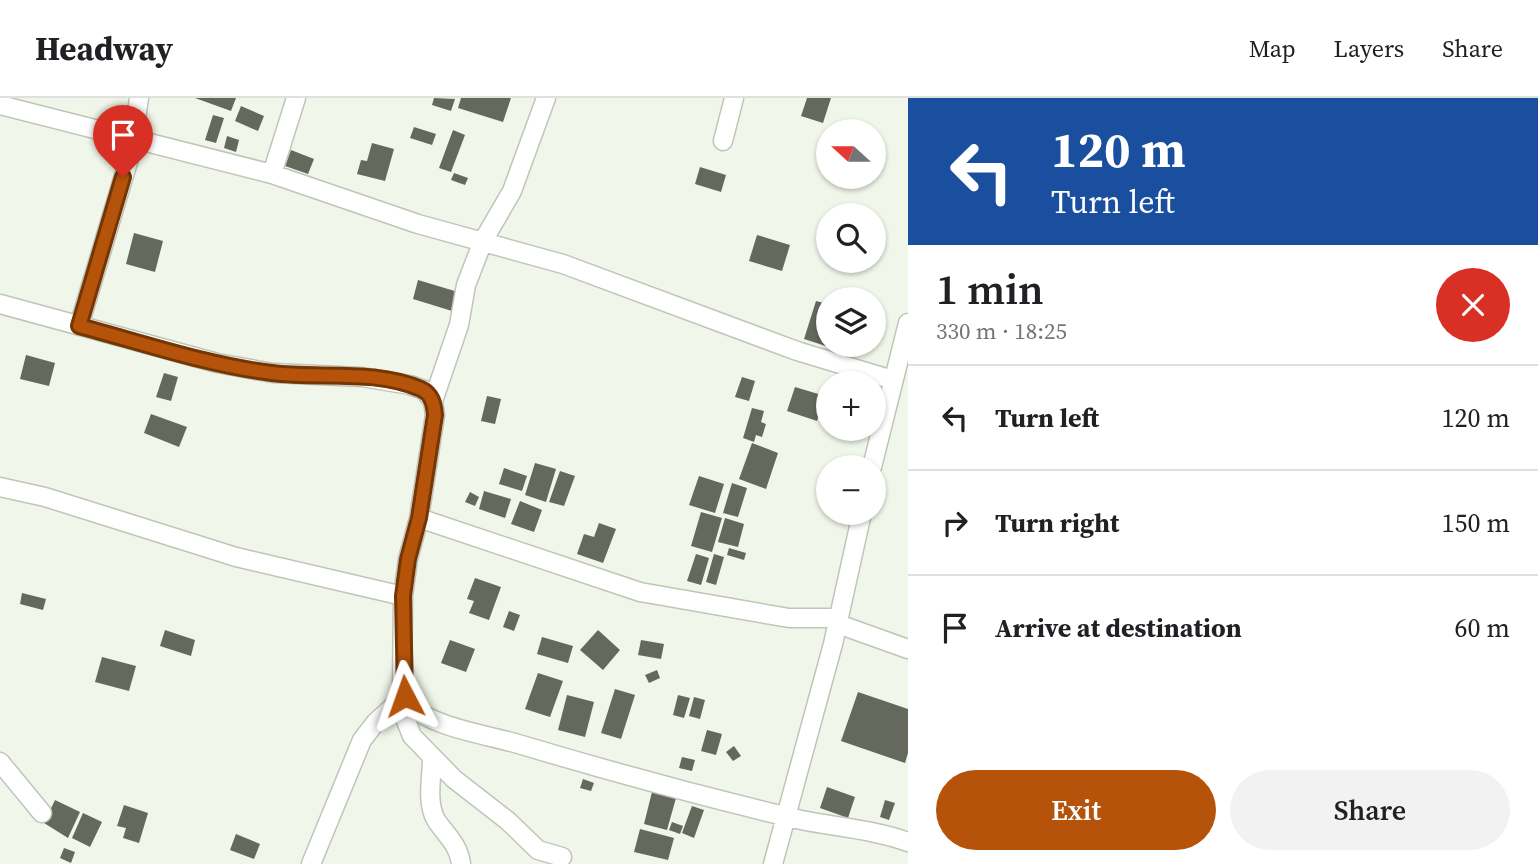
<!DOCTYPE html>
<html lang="en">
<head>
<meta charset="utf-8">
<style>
  :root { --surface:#fff; --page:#f2f2f2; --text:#202124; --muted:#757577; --line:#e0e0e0; --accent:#b45309 }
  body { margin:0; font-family:"Source Serif 4",serif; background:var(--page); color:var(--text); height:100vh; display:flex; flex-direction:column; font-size:26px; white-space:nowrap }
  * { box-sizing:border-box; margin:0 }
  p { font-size:23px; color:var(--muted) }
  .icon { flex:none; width:38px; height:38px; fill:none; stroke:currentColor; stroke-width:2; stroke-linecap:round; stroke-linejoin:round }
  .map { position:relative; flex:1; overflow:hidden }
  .side { display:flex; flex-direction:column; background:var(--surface); width:630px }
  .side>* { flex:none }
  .banner { background:#1a4fa0; color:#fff; overflow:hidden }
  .needle { width:46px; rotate:291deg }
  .buttons { position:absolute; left:816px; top:21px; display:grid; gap:14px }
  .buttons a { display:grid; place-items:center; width:70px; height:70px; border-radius:50%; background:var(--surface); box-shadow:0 2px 5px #0004; font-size:35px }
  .pin { position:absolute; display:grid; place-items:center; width:60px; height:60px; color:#fff; margin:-72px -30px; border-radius:50% 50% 50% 0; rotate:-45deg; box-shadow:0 0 7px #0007 }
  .pin .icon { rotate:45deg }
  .me { position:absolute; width:77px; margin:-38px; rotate:356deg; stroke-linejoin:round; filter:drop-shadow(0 0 5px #0008) }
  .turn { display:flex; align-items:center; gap:24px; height:147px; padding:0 28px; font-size:32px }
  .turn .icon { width:91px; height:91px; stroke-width:2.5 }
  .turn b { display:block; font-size:49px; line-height:60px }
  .round { display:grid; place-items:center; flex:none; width:74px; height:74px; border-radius:37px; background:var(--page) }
  .overview { display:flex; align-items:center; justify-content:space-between; height:119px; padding:0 28px }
  h1 { font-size:42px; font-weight:600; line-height:52px }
  .action { display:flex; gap:14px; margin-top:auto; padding:14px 28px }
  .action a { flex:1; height:80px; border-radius:42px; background:var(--accent); color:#fff; font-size:28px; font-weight:600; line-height:80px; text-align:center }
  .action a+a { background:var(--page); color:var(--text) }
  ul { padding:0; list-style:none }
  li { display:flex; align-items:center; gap:21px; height:105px; padding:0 28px; border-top:2px solid var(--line) }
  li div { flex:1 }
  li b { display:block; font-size:26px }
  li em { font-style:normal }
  header { display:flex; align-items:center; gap:42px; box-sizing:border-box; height:98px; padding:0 35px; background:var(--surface); border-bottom:2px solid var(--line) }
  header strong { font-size:33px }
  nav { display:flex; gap:38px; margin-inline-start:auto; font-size:24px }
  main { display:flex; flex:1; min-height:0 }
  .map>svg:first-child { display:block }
  .building { fill:#64685d }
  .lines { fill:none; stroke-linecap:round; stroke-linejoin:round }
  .street-casing { stroke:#c0c5b8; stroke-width:21 }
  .street { stroke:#fff; stroke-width:18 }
  .route-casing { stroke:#753606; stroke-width:18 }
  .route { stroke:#b45309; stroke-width:12 }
</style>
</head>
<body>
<header>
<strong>Headway</strong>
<nav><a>Map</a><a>Layers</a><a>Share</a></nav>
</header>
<main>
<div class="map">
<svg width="908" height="766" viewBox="0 0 908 766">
  <rect width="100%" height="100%" fill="#f0f6e9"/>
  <path class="building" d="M195,0H236L231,13Z
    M434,0L455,1L451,13L432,7Z
    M461,0H511L503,24L458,10Z
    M807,0H831L823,25L801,18Z
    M241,8L264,18L258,33L235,23Z
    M213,17L224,20L216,45L205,42Z
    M414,29L436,36L432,47L410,40Z
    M453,32L465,37L451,74L439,70Z
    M227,38L239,42L236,54L224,50Z
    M372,45L394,51L385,83L357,76L361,62L367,63Z
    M291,52L314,61L308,76L285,68Z
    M700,69L726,77L721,94L695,86Z
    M454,75L468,80L465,87L451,82Z
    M134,135L163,143L155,174L126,166Z
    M757,137L790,147L782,173L749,163Z
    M418,182L458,194L452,213L413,201Z
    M816,203L828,206V247H840L838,252L804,241Z
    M26,257L55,265L49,288L20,281Z
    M164,275L178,279L171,303L156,299Z
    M742,279L755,283L749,303L735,299Z
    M795,289L825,298L817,323L787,313Z
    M487,298L501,301L495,326L481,323Z
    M752,310L764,313L761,324L766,326L762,339L756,337L754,344L743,340Z
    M151,316L187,329L179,349L144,335Z
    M752,345L778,355L766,391L739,381Z
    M535,365L556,371L546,404L525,397Z
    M504,370L527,378L522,393L499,386Z
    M560,373L575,378L564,408L549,404Z
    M699,378L724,386L715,415L689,407Z
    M732,385L747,390L738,419L723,415Z
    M484,393L511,401L505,420L479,411Z
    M470,394L479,399L475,408L465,404Z
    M520,403L542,412L534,434L511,426Z
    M701,414L722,420L712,454L691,448Z
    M725,420L744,426L738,449L718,444Z
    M599,425L616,431L603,465L577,456L584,436L594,439Z
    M729,450L746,455L744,462L727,457Z
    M696,456L709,460L701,487L687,483Z
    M714,456L724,459L716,487L706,484Z
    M475,480L501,489L489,522L469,515L474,503L467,501Z
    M22,495L46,501L43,512L20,506Z
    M509,513L520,517L514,533L503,529Z
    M165,532L195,542L191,558L160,548Z
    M598,532L620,552L603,572L580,552Z
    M542,539L573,548L568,565L537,556Z
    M450,542L475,551L466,574L441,565Z
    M641,542L664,546L661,561L638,557Z
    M102,559L136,568L129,593L95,584Z
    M657,572L660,580L649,585L645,577Z
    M538,575L563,583L550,619L525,611Z
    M615,591L635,597L621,641L601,635Z
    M858,594L908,611V655L905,665L841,643Z
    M567,597L594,604L585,639L558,632Z
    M678,597L690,600L684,620L673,617Z
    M694,599L705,602L700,621L689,618Z
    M707,632L722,636L716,657L701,653Z
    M734,648L741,658L733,663L726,654Z
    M682,659L695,662L692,673L679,670Z
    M583,681L594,685L591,693L580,690Z
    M827,689L855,699L848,720L820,710Z
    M652,694L676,700L667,732L644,726Z
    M55,702L80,714L68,740L44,725Z
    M885,702L895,705L889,722L880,719Z
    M124,707L148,715L139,745L123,740L126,730L117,728Z
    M692,708L704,712L694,740L682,735Z
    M83,715L102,724L90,749L72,740Z
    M672,724L683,728L680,736L669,732Z
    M640,731L674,740L668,762L634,754Z
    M236,736L260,746L254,761L230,752Z
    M64,750L75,754L71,765L60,760Z"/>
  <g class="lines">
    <g class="street-casing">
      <path id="street" d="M0,7L272,76L418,126L563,166L797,253L893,282
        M723,43L734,0
        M272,76L296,0
        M0,206L217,265L273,275L362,279L410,287L424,292L433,303L435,317L419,420L408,461L403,498L402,589L406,605C435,630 479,635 515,645C605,672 697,697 788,719C828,729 869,730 908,744
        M79,228L131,54L139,0
        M433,303L459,227L466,187L483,143L512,93L546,0
        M872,369L908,225
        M0,389L45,399L236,459L403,498
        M419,420L640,494L789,520H839
        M838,526L908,551
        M406,605V623L412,638L454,681L508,723L538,752L562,759
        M432,660C432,679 426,704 436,722C446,737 459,747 461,766
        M0,664L42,715
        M311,766L362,642L376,624L405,598
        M773,766L833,546L862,415"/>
    </g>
    <use href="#street" class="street"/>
  </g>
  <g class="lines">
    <g class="route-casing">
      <path id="route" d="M123,79L79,228C143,245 207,267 272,275C320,281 375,271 421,291C432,296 434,306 435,317L419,420L408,461L403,498L405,598"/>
    </g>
    <use href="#route" class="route"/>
  </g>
</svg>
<div class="buttons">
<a><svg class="needle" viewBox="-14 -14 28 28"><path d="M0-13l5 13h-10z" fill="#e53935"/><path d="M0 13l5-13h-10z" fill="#757577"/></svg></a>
<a><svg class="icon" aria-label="search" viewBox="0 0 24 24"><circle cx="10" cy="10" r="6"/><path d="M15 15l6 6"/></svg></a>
<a><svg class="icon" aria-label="layers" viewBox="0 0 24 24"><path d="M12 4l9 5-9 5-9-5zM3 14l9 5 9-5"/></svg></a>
<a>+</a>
<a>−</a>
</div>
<div class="pin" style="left:123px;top:79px;background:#d93025"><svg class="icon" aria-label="arrive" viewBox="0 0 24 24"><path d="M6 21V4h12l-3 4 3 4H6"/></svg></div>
<svg class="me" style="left:405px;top:598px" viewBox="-20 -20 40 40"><path d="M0-17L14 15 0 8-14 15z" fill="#b45309" stroke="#fff" stroke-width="4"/></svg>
</div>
<section class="side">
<div class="banner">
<div class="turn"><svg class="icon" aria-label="left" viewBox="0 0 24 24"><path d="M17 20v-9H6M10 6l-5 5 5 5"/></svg><div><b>120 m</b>Turn left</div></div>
</div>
<div class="overview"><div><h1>1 min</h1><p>330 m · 18:25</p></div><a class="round" style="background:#d93025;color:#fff"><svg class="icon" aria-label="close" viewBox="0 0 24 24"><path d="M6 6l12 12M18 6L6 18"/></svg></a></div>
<ul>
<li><svg class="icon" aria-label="left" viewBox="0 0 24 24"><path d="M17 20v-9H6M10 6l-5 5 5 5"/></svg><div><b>Turn left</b></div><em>120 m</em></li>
<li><svg class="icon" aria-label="right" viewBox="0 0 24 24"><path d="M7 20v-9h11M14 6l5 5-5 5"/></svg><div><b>Turn right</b></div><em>150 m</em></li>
<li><svg class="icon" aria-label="arrive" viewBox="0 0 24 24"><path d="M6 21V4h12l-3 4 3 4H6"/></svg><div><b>Arrive at destination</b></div><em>60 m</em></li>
</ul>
<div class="action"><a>Exit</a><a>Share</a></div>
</section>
</main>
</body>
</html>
